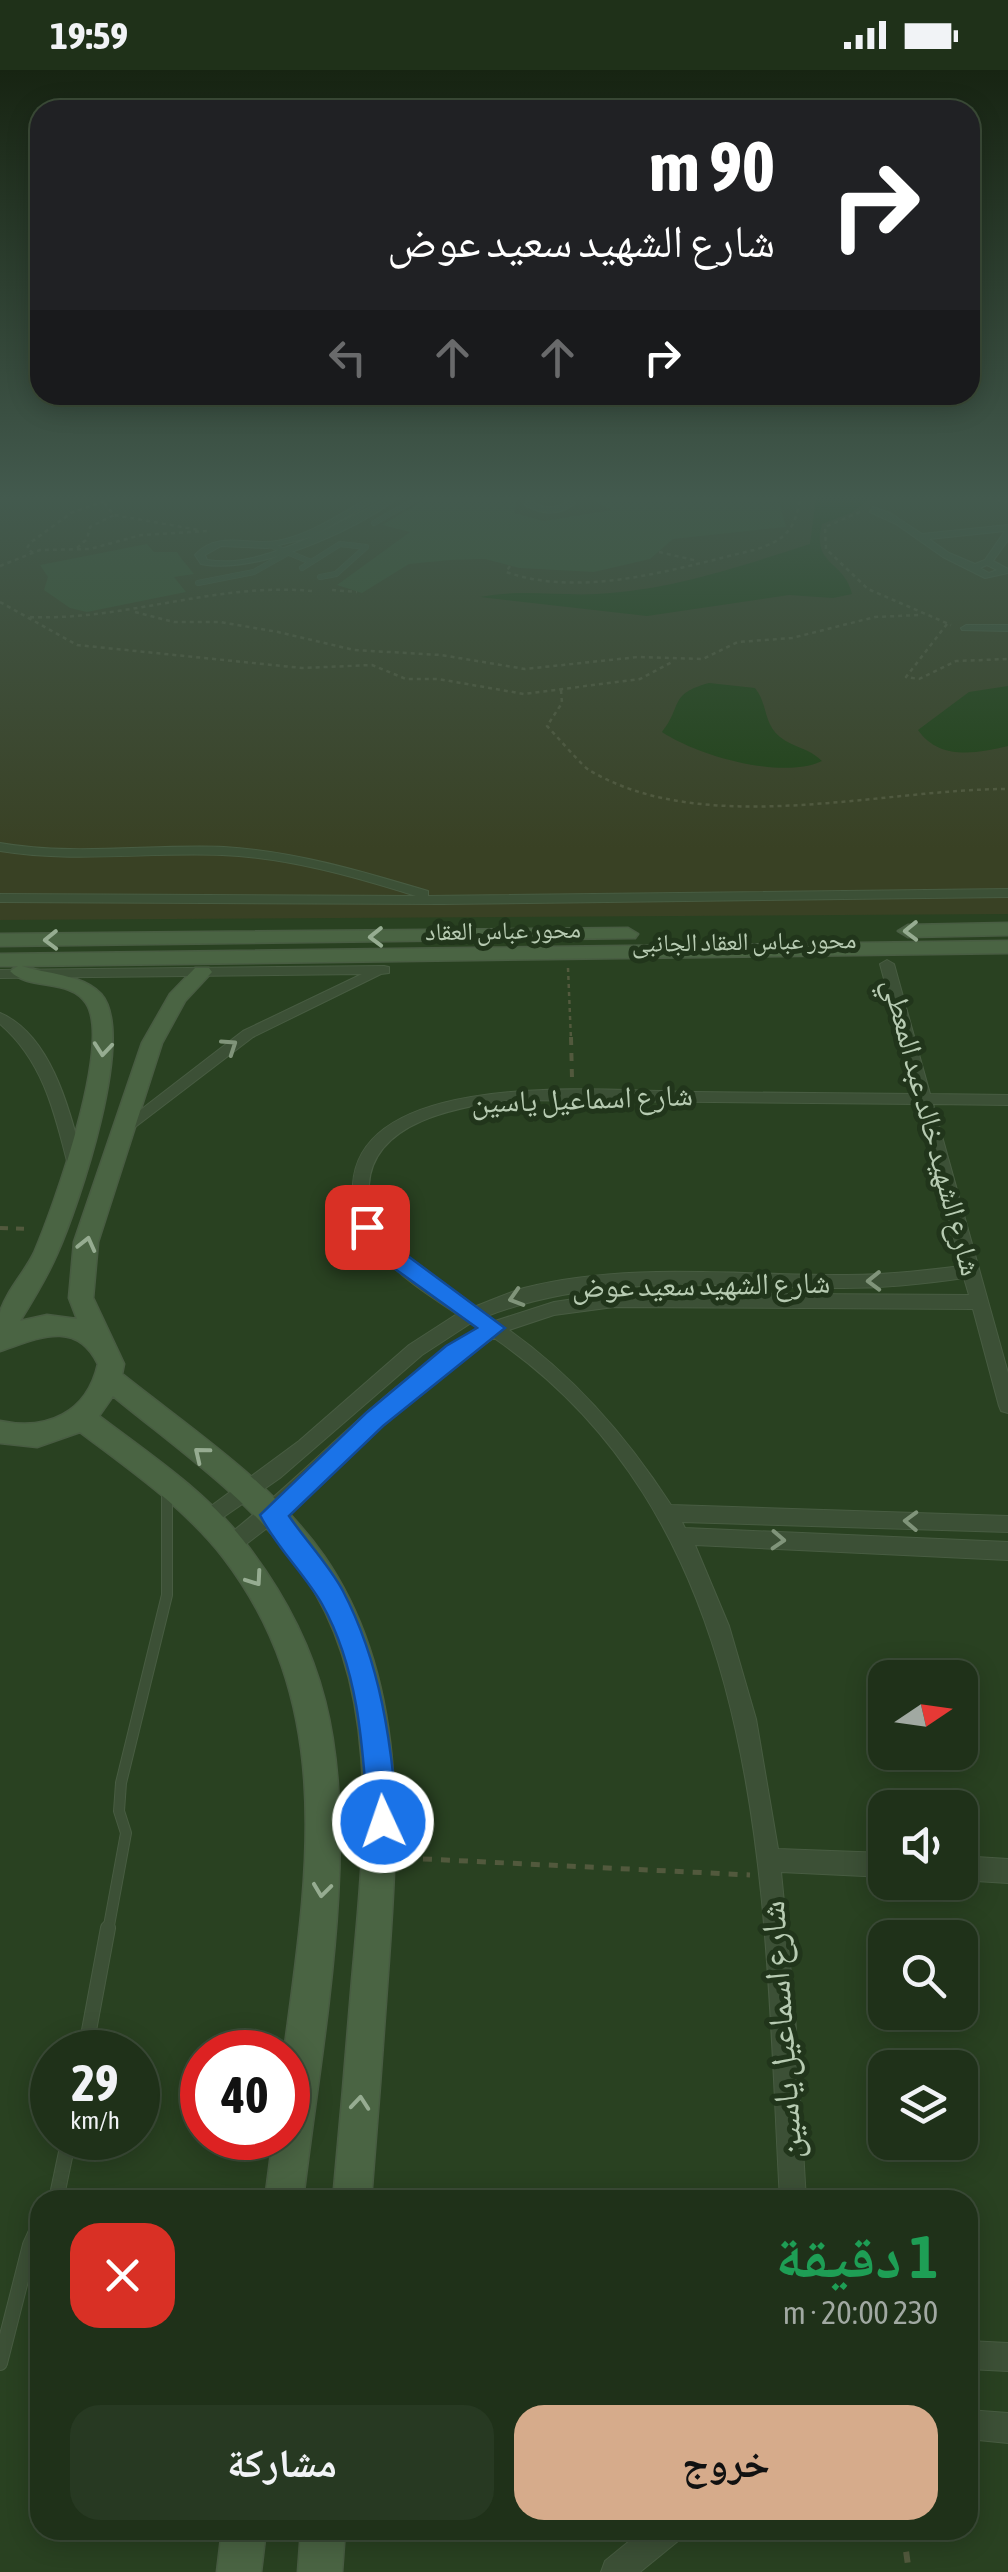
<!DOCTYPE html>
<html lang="ar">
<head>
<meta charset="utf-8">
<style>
  :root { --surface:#1f3119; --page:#273922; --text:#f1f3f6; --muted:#a1a9a2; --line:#3c4c38; --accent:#d6ab8b }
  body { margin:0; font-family:"Asap Condensed","Noto Naskh Arabic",sans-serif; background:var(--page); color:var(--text); direction:rtl; height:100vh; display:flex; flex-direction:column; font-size:38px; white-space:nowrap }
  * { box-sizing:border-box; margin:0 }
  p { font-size:32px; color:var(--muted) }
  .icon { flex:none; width:55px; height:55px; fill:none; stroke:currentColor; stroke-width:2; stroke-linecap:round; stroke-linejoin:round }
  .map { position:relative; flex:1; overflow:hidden; direction:ltr }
  .drawer { position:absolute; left:30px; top:2120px; width:948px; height:350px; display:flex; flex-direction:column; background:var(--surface); border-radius:30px; box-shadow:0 5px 25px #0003,0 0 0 2px var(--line); direction:rtl }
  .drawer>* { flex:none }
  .banner { position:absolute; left:30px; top:30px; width:950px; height:305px; border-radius:30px; box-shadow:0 5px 25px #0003,0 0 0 2px var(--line); direction:rtl; background:#202124; color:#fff; overflow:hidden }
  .needle { width:65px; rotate:77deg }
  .buttons { position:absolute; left:868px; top:1590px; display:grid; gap:20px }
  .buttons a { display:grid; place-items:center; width:110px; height:110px; border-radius:20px; background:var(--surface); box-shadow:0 5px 25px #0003,0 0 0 2px var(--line); font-size:50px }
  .speed { position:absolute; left:30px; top:1960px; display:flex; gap:20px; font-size:50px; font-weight:700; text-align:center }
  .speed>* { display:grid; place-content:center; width:130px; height:130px; border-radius:50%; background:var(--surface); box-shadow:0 5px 25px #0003,0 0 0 2px var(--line); line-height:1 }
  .speed small { font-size:25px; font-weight:400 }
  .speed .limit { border:15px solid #d22; background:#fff; color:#111 }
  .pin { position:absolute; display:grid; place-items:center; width:85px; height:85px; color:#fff; margin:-42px; border-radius:20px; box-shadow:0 5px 15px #0006 }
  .me { position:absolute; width:110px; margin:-55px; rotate:357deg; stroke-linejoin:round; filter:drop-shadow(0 0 8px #0008) }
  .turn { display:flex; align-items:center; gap:35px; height:210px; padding:0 40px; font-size:45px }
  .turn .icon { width:130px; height:130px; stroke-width:2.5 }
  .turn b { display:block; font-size:70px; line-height:85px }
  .lanes { display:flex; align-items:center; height:95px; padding:0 40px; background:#0003; justify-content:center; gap:50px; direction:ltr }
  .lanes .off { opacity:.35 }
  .round { display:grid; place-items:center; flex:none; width:105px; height:105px; border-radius:30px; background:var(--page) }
  .summary { display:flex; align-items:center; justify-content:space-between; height:170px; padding:0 40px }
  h1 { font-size:60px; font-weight:700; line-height:75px; color:#1e9e55 }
  .cta { display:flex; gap:20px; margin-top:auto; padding:20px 40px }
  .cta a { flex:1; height:115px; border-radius:30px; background:var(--accent); color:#111; font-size:40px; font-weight:700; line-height:115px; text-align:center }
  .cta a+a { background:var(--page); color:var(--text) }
  .status { display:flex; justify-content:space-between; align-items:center; height:70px; padding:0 50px; background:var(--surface); direction:ltr }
  .status svg { height:28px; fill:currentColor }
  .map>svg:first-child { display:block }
  .green { fill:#394124 }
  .water { fill:#1e4013 }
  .building { fill:#395530 }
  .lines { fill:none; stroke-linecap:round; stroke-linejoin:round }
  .lane-far2-casing { stroke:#485c42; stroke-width:6 }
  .lane-far1-casing { stroke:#485c42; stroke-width:12 }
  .lane-casing { stroke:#485c42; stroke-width:16 }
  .street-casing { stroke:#485c42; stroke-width:2 }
  .secondary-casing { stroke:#485c42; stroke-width:3 }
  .path-far3 { stroke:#52593d; stroke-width:2.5; stroke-dasharray:4 4; stroke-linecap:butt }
  .path-far2 { stroke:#52593d; stroke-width:4; stroke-dasharray:8 8; stroke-linecap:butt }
  .path-far1 { stroke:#52593d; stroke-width:5; stroke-dasharray:9 9; stroke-linecap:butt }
  .path { stroke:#52593d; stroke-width:6; stroke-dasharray:11 11; stroke-linecap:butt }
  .lane-far2 { stroke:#3c5036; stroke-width:5 }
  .lane-far1 { stroke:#3c5036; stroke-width:10 }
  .lane { stroke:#3c5036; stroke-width:14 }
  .street { fill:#3c5036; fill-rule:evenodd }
  .secondary { fill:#4a6443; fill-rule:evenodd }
  .oneway { stroke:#96ac91 }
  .oneway2 { stroke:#80947a }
  .route { fill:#1a73e8; stroke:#114b97; stroke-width:2.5 }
  .labels { text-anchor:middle; stroke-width:10; stroke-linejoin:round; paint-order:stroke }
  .far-street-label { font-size:25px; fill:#b7cbb2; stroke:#21351b }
  .street-label { font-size:30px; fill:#b7cbb2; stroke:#21351b }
  .near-street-label { font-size:35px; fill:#b7cbb2; stroke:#21351b }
</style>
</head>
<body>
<div class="status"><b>19:59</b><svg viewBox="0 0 49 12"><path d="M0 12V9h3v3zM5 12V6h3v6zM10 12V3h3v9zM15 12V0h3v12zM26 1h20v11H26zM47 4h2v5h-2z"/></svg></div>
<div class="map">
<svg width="1008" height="2502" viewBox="0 0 1008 2502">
  <rect width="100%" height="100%" fill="#294121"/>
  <path class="green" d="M0,428H1008V844L0,850Z"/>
  <path class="water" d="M816,428H870L853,442L822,454C811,496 844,490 852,524L833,528L789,525L647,546L480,527C519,519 558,526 597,524C672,520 741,496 810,474Z
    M709,613L755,618C768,634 763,653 780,667C794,678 809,678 822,691C782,710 698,686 662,662C683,636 668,624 709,613Z
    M1008,616V676C975,684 939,690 918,660L969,622Z"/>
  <path class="building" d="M427,428H517L514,443L544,451L612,440L589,428H778L786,457L673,469L650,489L594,502L519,498L485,489L450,490L409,494L362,523L337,515L410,462L382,455Z
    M147,474L154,482H177L181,488L194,504L174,507L186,522L87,542L70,538L44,520L48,507L40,495Z"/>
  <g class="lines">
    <g class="lane-far2-casing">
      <path id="lane-far2" d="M374,453L418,428
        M270,475L311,492
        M302,498L340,474L366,477L336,504L320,507
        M198,513L254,502L286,484"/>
    </g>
    <g class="lane-far1-casing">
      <path id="lane-far1" d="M108,1861L126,1763L119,1741L121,1713L167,1525V1421"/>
    </g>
    <g class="lane-casing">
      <path id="lane" d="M85,1982L108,1858
        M56,2130L69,2068
        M0,2293L30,2175L40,2153"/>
    </g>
    <g class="street-casing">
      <path id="street" d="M369,428H379L315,465L388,428H398C354,461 256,505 201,494L195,485C217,460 249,476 277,471C310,465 340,444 369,428ZM311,467C279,481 243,496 207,490L205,485L221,476L267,478Z
        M527,428H535L533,432C544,439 555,439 566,432L563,428H571L575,433C560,446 542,445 525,435Z
        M873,437L890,443L922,464L1008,455V470L993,491L1008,499V503L985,508L943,487L896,454L870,442ZM1005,461L985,490L975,494L949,483L929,469ZM987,495L997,500L989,503L980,498Z
        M966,555H1008V561L962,560L961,558Z
        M0,773C75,786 149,774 224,777C294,781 361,801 428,821V826L1008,819V827L442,834L0,832V824L416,826C352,806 288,788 222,785C147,782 74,793 0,781Z
        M887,890L894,894L930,1024L1008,1025V1035L933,1034L1008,1303V1343L1001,1341L999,1336L973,1239L614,1237L554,1245L509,1260C575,1307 627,1367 671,1435L1008,1446V1462L682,1452L685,1458L1008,1472V1490L695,1475L729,1556L756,1649L778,1779L885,1783V1807L781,1802L795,1945L806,2130H780C763,1829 773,1459 494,1268L431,1309L271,1455L237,1481L230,1484L223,1481L220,1475L223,1469C311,1402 383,1313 480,1259L471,1253L422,1285L280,1408L206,1459L199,1457L196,1451L199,1445L299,1371L409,1275L457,1244C412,1214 349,1176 353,1114C361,996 614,1021 694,1022C767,1023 841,1023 915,1024L880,894ZM509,1030L918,1034L961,1196C923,1201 885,1205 846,1205C739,1206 629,1191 524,1218C507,1223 490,1231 474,1237C440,1215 393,1190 375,1152C369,1140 368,1128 369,1115C373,1051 459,1037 509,1030ZM964,1208L969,1225L614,1223L554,1232L495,1251L487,1246C602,1202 723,1217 843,1218C884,1218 924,1214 964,1208Z
        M384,896L389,897V903L381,904L253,967L126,1064L121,1063L118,1059L121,1055L243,961L362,904L0,908V900Z
        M0,943C52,965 70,1042 83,1091L81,1095H69L67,1091C54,1040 42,990 0,954Z
        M960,1786L1008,1789V1813L960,1810Z
        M968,2271L1008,2273V2301L968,2299Z
        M968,2340L1008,2343V2373L968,2369Z
        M643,2460H682L678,2471L640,2502H601L605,2491Z"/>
    </g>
    <g class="secondary-casing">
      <path id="secondary" d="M1008,853V865L908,867L898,861L908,855Z
        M628,858L638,864L635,868L0,876V864Z
        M1008,871V883L22,896C46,904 82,904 101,924C137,965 78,1137 57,1184C47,1207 33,1230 20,1251L47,1245L77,1249L69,1228L74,1172L142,973L170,924L195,898H209L212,902L185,931L162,973L98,1172L93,1228L124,1294L122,1304C192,1360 271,1411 324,1486C409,1609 398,1762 388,1903C383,1979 377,2054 371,2130H333C340,2057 346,1983 352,1910C364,1776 384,1619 302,1502C252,1430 180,1381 113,1326L99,1346C149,1384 204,1420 243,1470C280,1517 310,1572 325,1631C362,1776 320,1981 303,2130H265L273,2068H288V1982H284C307,1808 338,1637 223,1487C184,1437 130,1400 80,1362L37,1377L0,1373V1351C47,1361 87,1343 98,1294C76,1248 36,1269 0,1281C0,1269 0,1254 0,1243C5,1223 25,1202 34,1183C53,1139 113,973 86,933C70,908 29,921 10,901L18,896H0V884Z
        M222,2460H266L261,2502H217Z
        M301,2460H345L342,2502H298Z"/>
    </g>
    <path class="path-far3" d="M112,428L105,434L114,445L199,460
      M989,428L1008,432
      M860,442L825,457L826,479L868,519L951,555
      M77,478L87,469L90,457L114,445
      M659,482L698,491
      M33,483L27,478L30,473L71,443L110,429
      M0,496L40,480L90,479L141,465L207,461
      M510,496L506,502C584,529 677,498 754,480C786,470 795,460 800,428
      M332,520L357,522
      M0,532L77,575L302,598L372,595L406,609H438L524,624L640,609L674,591
      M135,542L174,552H220L278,562L354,580L441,585L525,599L638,587L703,589L738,572L792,568L875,547L920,545
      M30,547C125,551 217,512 312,521
      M947,554L906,607L919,609L956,591L1008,589
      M561,620L562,633L547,656C554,663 584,698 589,700C704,769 880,719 1008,719
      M568,898L571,970"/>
    <path class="path-far2" d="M571,967L572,1008
      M0,1158L29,1159"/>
    <path class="path-far1" d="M405,1788L750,1805"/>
    <path class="path" d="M903,2460L909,2502"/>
    <use href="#lane-far2" class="lane-far2"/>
    <use href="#lane-far1" class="lane-far1"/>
    <use href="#lane" class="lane"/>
    <use href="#street" class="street"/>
    <use href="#secondary" class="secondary"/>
  </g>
  <defs><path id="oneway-chevron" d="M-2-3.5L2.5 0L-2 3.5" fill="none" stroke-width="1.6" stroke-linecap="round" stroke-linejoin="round" transform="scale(2.5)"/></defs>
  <g class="oneway">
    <use href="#oneway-chevron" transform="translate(911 861) rotate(179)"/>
    <use href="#oneway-chevron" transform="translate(376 867) rotate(179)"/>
    <use href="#oneway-chevron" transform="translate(51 870) rotate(179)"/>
    <use href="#oneway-chevron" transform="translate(103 979) rotate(95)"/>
    <use href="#oneway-chevron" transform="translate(87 1174) rotate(-76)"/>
    <use href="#oneway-chevron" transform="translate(201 1384) rotate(-141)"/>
    <use href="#oneway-chevron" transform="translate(255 1509) rotate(55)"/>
    <use href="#oneway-chevron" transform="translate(322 1820) rotate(97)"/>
    <use href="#oneway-chevron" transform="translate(360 2033) rotate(-85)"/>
  </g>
  <g class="oneway2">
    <use href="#oneway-chevron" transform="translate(230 976) rotate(-34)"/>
    <use href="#oneway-chevron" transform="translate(874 1211) rotate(179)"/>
    <use href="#oneway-chevron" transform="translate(516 1228) rotate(163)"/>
    <use href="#oneway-chevron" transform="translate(911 1451) rotate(-178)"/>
    <use href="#oneway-chevron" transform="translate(778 1470) rotate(3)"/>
  </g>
  <linearGradient id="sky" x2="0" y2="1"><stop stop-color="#172412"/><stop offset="0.55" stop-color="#435a4e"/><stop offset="1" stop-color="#435a4e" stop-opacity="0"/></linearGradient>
  <rect width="1008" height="778" fill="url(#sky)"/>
  <path class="route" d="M367,1149L375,1152L393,1175L505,1258L383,1356L289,1446C306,1471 329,1495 343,1521C381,1594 391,1671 398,1752L393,1762L383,1767L372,1762L368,1752C363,1679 359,1600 322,1534C304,1503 276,1477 260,1445L366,1343L446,1276L477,1258L377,1186L357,1157Z"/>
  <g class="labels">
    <g class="far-street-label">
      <text transform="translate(503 860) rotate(-1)" y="9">محور عباس العقاد</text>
      <text transform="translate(744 871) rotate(-1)" y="9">محور عباس العقاد الجانبى</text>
    </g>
    <g class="street-label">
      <text transform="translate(582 1029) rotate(-2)" y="10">شارع اسماعيل ياسين</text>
      <text transform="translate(932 1057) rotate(75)" y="10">شارع الشهيد خالد عبد المعطي</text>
      <text transform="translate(701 1215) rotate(-1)" y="10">شارع الشهيد سعيد عوض</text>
    </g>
    <g class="near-street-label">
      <text transform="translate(781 1960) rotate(-94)" y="12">شارع اسماعيل ياسين</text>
    </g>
  </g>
</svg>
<div class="buttons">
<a><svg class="needle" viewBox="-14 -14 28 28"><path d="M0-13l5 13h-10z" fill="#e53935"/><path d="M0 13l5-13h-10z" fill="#a1a9a2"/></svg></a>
<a><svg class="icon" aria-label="sound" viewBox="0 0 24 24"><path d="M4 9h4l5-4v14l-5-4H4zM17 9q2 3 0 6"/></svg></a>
<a><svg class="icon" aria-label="search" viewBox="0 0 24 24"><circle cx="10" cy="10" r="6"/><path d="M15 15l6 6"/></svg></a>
<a><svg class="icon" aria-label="layers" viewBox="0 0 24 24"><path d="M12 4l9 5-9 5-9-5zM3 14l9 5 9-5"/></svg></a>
</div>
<div class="speed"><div>29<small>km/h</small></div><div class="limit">40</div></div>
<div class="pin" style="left:367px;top:1157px;background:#d93025"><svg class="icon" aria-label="arrive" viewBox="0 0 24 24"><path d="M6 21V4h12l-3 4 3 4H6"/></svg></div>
<svg class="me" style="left:383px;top:1752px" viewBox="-20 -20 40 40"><circle r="17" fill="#1a73e8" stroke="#fff" stroke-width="3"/><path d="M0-11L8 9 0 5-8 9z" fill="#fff"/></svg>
<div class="banner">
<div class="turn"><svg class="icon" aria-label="right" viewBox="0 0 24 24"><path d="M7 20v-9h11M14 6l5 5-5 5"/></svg><div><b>90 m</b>شارع الشهيد سعيد عوض</div></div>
<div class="lanes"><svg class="icon off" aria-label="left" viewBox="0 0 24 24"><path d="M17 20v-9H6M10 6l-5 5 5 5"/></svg><svg class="icon off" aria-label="ahead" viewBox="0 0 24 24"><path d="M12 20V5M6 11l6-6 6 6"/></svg><svg class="icon off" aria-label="ahead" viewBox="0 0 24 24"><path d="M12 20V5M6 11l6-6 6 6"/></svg><svg class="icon" aria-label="right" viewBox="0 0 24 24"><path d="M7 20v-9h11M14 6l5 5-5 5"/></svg></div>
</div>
<section class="drawer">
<div class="summary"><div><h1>1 دقيقة</h1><p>230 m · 20:00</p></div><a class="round" style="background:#d93025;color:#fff"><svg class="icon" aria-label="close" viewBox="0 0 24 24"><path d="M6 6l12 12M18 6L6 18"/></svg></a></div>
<div class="cta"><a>خروج</a><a>مشاركة</a></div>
</section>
</div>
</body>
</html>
